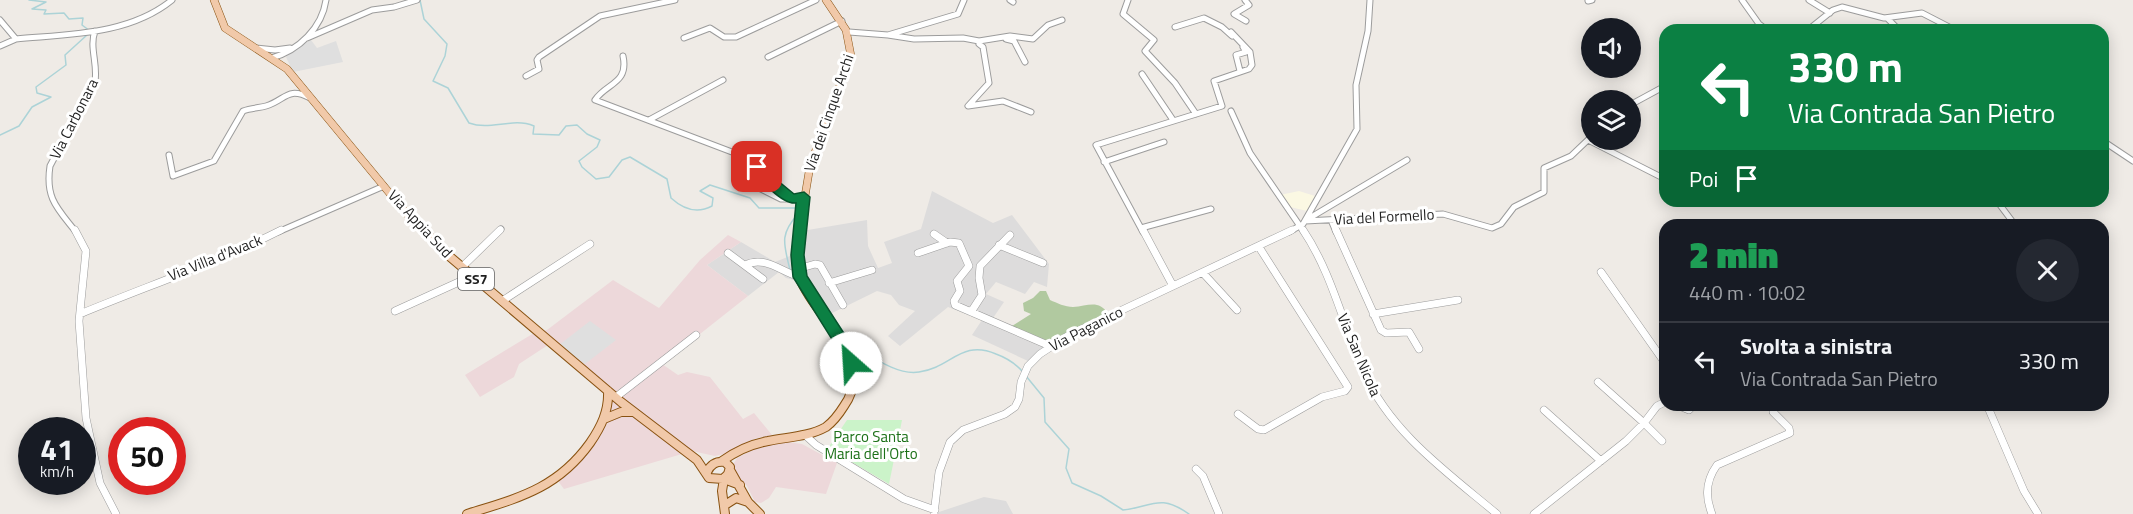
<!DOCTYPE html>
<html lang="it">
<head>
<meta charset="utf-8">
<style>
  :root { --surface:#171b24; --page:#242831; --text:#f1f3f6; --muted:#9ea1a6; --line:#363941 }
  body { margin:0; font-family:"Titillium Web",sans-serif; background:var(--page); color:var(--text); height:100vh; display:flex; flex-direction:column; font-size:22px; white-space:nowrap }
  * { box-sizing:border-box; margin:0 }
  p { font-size:20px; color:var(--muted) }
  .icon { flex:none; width:33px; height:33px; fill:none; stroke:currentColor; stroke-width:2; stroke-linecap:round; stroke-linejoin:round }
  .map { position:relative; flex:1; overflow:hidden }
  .details { position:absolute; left:1659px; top:219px; width:450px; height:192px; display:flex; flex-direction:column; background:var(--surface); border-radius:18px; box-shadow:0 3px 15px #0003 }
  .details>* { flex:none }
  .guide { position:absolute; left:1659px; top:24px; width:450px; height:183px; border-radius:18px; box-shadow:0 3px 15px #0003; background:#0b8043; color:#fff; overflow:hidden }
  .tools { position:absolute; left:1581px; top:18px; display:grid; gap:12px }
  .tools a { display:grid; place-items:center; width:60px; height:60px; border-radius:50%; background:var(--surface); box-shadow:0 3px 15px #0003; font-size:30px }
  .speed { position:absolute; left:18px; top:417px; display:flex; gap:12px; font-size:30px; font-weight:700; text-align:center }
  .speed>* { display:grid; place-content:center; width:78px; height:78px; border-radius:50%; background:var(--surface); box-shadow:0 3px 15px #0003; line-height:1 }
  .speed small { font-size:15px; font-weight:400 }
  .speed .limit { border:9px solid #d22; background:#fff; color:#111 }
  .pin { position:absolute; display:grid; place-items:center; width:51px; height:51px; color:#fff; margin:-26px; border-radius:12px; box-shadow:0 3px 9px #0006 }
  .me { position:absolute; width:66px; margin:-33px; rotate:334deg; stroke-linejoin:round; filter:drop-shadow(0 0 4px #0008) }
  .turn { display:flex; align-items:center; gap:21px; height:126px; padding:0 30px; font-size:27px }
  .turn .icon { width:78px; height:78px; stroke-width:2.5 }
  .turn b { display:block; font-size:42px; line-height:51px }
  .then { display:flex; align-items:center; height:57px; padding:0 30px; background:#0003; gap:12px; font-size:22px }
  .round { display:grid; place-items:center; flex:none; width:63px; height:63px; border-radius:32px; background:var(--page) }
  .headline { display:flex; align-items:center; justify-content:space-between; height:102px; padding:0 30px }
  h1 { font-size:36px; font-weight:800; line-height:45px; color:#1e9e55 }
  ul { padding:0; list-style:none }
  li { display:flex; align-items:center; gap:18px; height:78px; padding:0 30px; border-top:2px solid var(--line) }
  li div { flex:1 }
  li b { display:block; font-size:22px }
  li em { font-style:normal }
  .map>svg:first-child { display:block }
  .residential { fill:#dddcdc }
  .commercial { fill:#edd8da }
  .education { fill:#fbf8e3 }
  .forest { fill:#b1c9a0 }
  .park { fill:#cbf3c9 }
  .parking { fill:#dfdfdf }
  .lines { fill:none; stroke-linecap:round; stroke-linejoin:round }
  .stream { stroke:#acd3d7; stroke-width:1.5 }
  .minor-far1-casing { stroke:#9c9c9c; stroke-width:7 }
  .minor-casing { stroke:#9c9c9c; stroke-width:8 }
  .major-far1-casing { stroke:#895211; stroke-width:8 }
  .major-casing { stroke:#895211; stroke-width:10 }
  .minor-far1 { stroke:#fff; stroke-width:5 }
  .minor { stroke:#fff; stroke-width:7 }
  .major-far1 { stroke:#f1c9a9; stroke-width:7 }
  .major { stroke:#f1c9a9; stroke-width:8 }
  .route { fill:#0b8043; stroke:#07532c; stroke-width:1.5 }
  .labels { text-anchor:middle; stroke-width:6; stroke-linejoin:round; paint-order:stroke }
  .shield { fill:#fff; stroke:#626262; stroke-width:1.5 }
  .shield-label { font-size:14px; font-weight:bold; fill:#1f1f1f }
  .street-label { font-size:15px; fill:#1f1f1f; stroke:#fff }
  .park-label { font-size:15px; fill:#1c7118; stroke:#fff }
</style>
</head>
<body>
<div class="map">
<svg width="2133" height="514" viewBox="0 0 2133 514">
  <rect width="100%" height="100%" fill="#efebe6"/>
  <path class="residential" d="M932,191L993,223L1012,215L1049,264L1047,287L1034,282L1025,294L996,282L986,294L1004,302L993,318L1050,344L1028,361L972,335L982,320L948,307L900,346L888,336L915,311L899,305L891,295L877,291L820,319L801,290L798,281L786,278L779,272L748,296L707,265L741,242L775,262L795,254L796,232L867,220L868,246L878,268L892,263L884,242L921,229Z
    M984,497L1006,501L1013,514H933Z"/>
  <path class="commercial" d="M728,235L741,242L707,265L748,296L662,364L678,375L687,372L710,377L743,419L754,413L772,435L754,439L724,454L715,456L692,451L564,489L555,477L577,457L590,435L607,404L604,394L548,345L519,364L514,377L480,397L465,375L534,333L547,330L613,280L659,308L700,260Z
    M788,442L802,444L837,463L826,494L776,487L769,498L761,503L755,502L747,486L735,473L734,463L737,458L760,446Z"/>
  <path class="education" d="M1299,191L1315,196L1307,211L1286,206L1280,195Z"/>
  <path class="forest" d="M1040,291H1046L1050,300C1057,303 1065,307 1073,307C1088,306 1099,299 1108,314L1050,344L1012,326L1031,314L1024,311L1023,303L1033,298Z"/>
  <path class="park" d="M847,420H902L889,484L828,448Z"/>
  <path class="parking" d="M311,40L317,48L336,41L343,62L293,72L286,57L295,48Z
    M590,321L616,340L585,364L559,345Z"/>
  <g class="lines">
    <path class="stream" d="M29,0L46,2L32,9L46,10L44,14L64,13L69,19L83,18L82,25L90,31
      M420,0L424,19L447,44L445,56L433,81L448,88L469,123C491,131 512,117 534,126L533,134L559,135L566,126L577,125L587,134L600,140L597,147L579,161L582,167L596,179L609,177L622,160L630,157L667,179L671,198C683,209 697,214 712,206L713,198L700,191L710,185L750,198L759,208H796L798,214C779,235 784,244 790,270
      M0,135L19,126L32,107L51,97L37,93L36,87L66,65L65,55L87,35
      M810,284L851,343L859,348
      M864,351C879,362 900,375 919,372C951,368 961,339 996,354C1007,358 1016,364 1023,372
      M1026,376L1044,398L1045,422L1069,449L1066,468L1072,483L1101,496L1123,510C1152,507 1159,493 1189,514"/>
    <g class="minor-far1-casing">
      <path id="minor-far1" d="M1010,0L1013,2
        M1128,0L1123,14L1154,40L1145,51L1175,83L1196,114
        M1245,0L1249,5L1234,14L1246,21
        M1742,0L1759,24L1767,30
        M1809,0L1830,13
        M1588,1L1592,0
        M1887,18L1899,30
        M0,20L16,39C69,34 129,35 172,0
        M1175,27L1204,18L1222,27L1232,36
        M1808,30L1833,10L1842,7L1884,18L1922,13L1955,30
        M849,32L888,35L958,14L964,0
        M888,35L914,39L963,38L979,41L1010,36L1033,39L1048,25L1062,20
        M307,38L372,10L394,7L417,0
        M684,38L710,28L724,37H736L816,0
        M1006,39L1014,41L1025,62
        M979,44L983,47L989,83L968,106L1003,101L1031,112
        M0,46L16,39
        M256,48L275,50L290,48
        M623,56C629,84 606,83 595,100L753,160L761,174L792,199L804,197
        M768,57L842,21
        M272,58C299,50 322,28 326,0
        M1240,71L1236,55L1246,52L1243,47
        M1142,74L1173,120
        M526,76L539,69L537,60L539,57L600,16L675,0
        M1630,105L1665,86
        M1231,111L1250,153L1304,232
        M649,120L723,80
        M1588,140L1665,179
        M2103,141L2133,161
        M169,155L173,176L214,161L243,111C251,108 259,108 266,106C286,100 287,86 310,98
        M1104,162L1164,142
        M753,185L781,199H792
        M1997,201L2015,225
        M1308,219L1407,160
        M1331,220L1336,232
        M1305,221L1443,214L1492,228L1501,224L1514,207L1544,192V168L1571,156L1592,136
        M1141,228L1211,209
        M76,232C58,209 45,199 50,166L95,81C98,64 89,47 95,31
        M278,232L384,186
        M498,232L501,229
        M1143,232L1096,145L1222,106L1214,81L1249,69L1252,65L1250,52L1231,32
        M1289,232L1303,224L1357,129L1356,85L1368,31L1370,0"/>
    </g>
    <g class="minor-casing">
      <path id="minor" d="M75,230L86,251L79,321L86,418L100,483L116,514
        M1143,230L1173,286
        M1303,230C1332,273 1343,325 1364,372C1390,432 1448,473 1497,514
        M1336,230L1381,330L1386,333L1409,332L1419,349
        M934,234L947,243
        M999,245L1043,263
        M728,253L763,279
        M918,253L950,242L959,243L969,266L957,281L960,291L954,301L955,305L1050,346
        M745,265C765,255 781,272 800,277
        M462,267L500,230
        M798,269L815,264L820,265L843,305
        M1601,272L1665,363
        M1203,273L1237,310
        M829,283L872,270
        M502,301L590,244
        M395,311L472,276
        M971,312L982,295L979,278L980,266L1010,235
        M80,314C147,286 216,263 281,230
        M1373,314L1458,300
        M616,397L696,335
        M1677,405L1689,410L1694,405
        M1987,405L2024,491L2038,514
        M1544,410L1601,461
        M1238,414L1258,429L1264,430L1322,397L1345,391L1348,387L1259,247
        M805,435L816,445L904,499L935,510
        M1662,441L1644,423L1657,406L1665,402
        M1196,469L1203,476L1219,514
        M934,514L939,472L950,442L963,430L1005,414L1015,407L1019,399L1021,382L1028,366L1040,354L1069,335L1292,230
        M1534,514L1626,441L1644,423L1598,382
        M1712,514C1705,497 1706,480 1717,465L1790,433L1789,428L1773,412L1776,405"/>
    </g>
    <g class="major-far1-casing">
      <path id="major-far1" d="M214,0L225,28L287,69L406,213L425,232
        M799,232L810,166L851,56L846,30L826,0"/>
    </g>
    <g class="major-casing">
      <path id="major" d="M423,230L449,256L621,402L697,460L709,478L723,479L728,474L730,467L725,462C716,461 711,464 707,472
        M604,419L621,412H634
        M722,461C736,451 751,444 768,441C787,437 808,437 826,427C834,421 839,414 844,406C877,360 814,317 799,276C794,262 798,245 799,230
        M730,470L748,502L760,514
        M725,505L736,498L748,502
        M467,514C518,498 557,489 590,443C601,427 609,411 608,391
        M725,514L722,491L724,479L740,485"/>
    </g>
    <use href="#minor-far1" class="minor-far1"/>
    <use href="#minor" class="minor"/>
    <use href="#major-far1" class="major-far1"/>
    <use href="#major" class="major"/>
  </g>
  <path class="route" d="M757,162L762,164L766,171L794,194L804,192L810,197L804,255L807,276L847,338L859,363L856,367H846L835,344L793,277L791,255L796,203C782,205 758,178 751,167Z"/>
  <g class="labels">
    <rect class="shield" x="458" y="268" width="36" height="22" rx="4.5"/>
    <g class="shield-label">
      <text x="476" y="284">SS7</text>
    </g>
    <g class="street-label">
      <text transform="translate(829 113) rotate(-71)" y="5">Via dei Cinque Archi</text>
      <text transform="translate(74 119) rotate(-63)" y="5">Via Carbonara</text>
      <text transform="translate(1384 217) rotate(-3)" y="5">Via del Formello</text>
      <text transform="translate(420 224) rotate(47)" y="5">Via Appia Sud</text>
      <text transform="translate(215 258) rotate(-22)" y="5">Via Villa d'Avack</text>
      <text transform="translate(1086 329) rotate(-27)" y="5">Via Paganico</text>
      <text transform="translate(1359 355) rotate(67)" y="5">Via San Nicola</text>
    </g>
    <g class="park-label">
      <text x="871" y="442">Parco Santa<tspan x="871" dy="17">Maria dell'Orto</tspan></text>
    </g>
  </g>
</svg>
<div class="tools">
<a><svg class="icon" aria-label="sound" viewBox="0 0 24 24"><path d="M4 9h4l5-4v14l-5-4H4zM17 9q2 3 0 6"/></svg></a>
<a><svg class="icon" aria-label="layers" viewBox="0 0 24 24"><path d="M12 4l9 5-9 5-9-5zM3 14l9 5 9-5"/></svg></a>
</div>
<div class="speed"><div>41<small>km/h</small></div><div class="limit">50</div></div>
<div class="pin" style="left:757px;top:167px;background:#d93025"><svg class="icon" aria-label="arrive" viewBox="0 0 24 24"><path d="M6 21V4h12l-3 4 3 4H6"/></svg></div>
<svg class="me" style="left:851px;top:363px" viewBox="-20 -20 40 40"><circle r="19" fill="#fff"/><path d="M0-13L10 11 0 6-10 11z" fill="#0b8043"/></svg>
<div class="guide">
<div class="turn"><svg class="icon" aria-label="left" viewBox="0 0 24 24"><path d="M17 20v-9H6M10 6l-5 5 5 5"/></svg><div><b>330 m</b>Via Contrada San Pietro</div></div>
<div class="then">Poi<svg class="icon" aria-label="arrive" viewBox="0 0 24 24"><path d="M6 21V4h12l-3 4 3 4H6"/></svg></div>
</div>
<section class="details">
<div class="headline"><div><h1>2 min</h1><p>440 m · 10:02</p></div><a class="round"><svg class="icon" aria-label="close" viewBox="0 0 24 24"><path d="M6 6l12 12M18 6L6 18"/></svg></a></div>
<ul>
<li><svg class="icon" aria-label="left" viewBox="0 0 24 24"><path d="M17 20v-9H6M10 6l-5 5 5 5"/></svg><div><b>Svolta a sinistra</b><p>Via Contrada San Pietro</p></div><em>330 m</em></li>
</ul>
</section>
</div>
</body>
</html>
